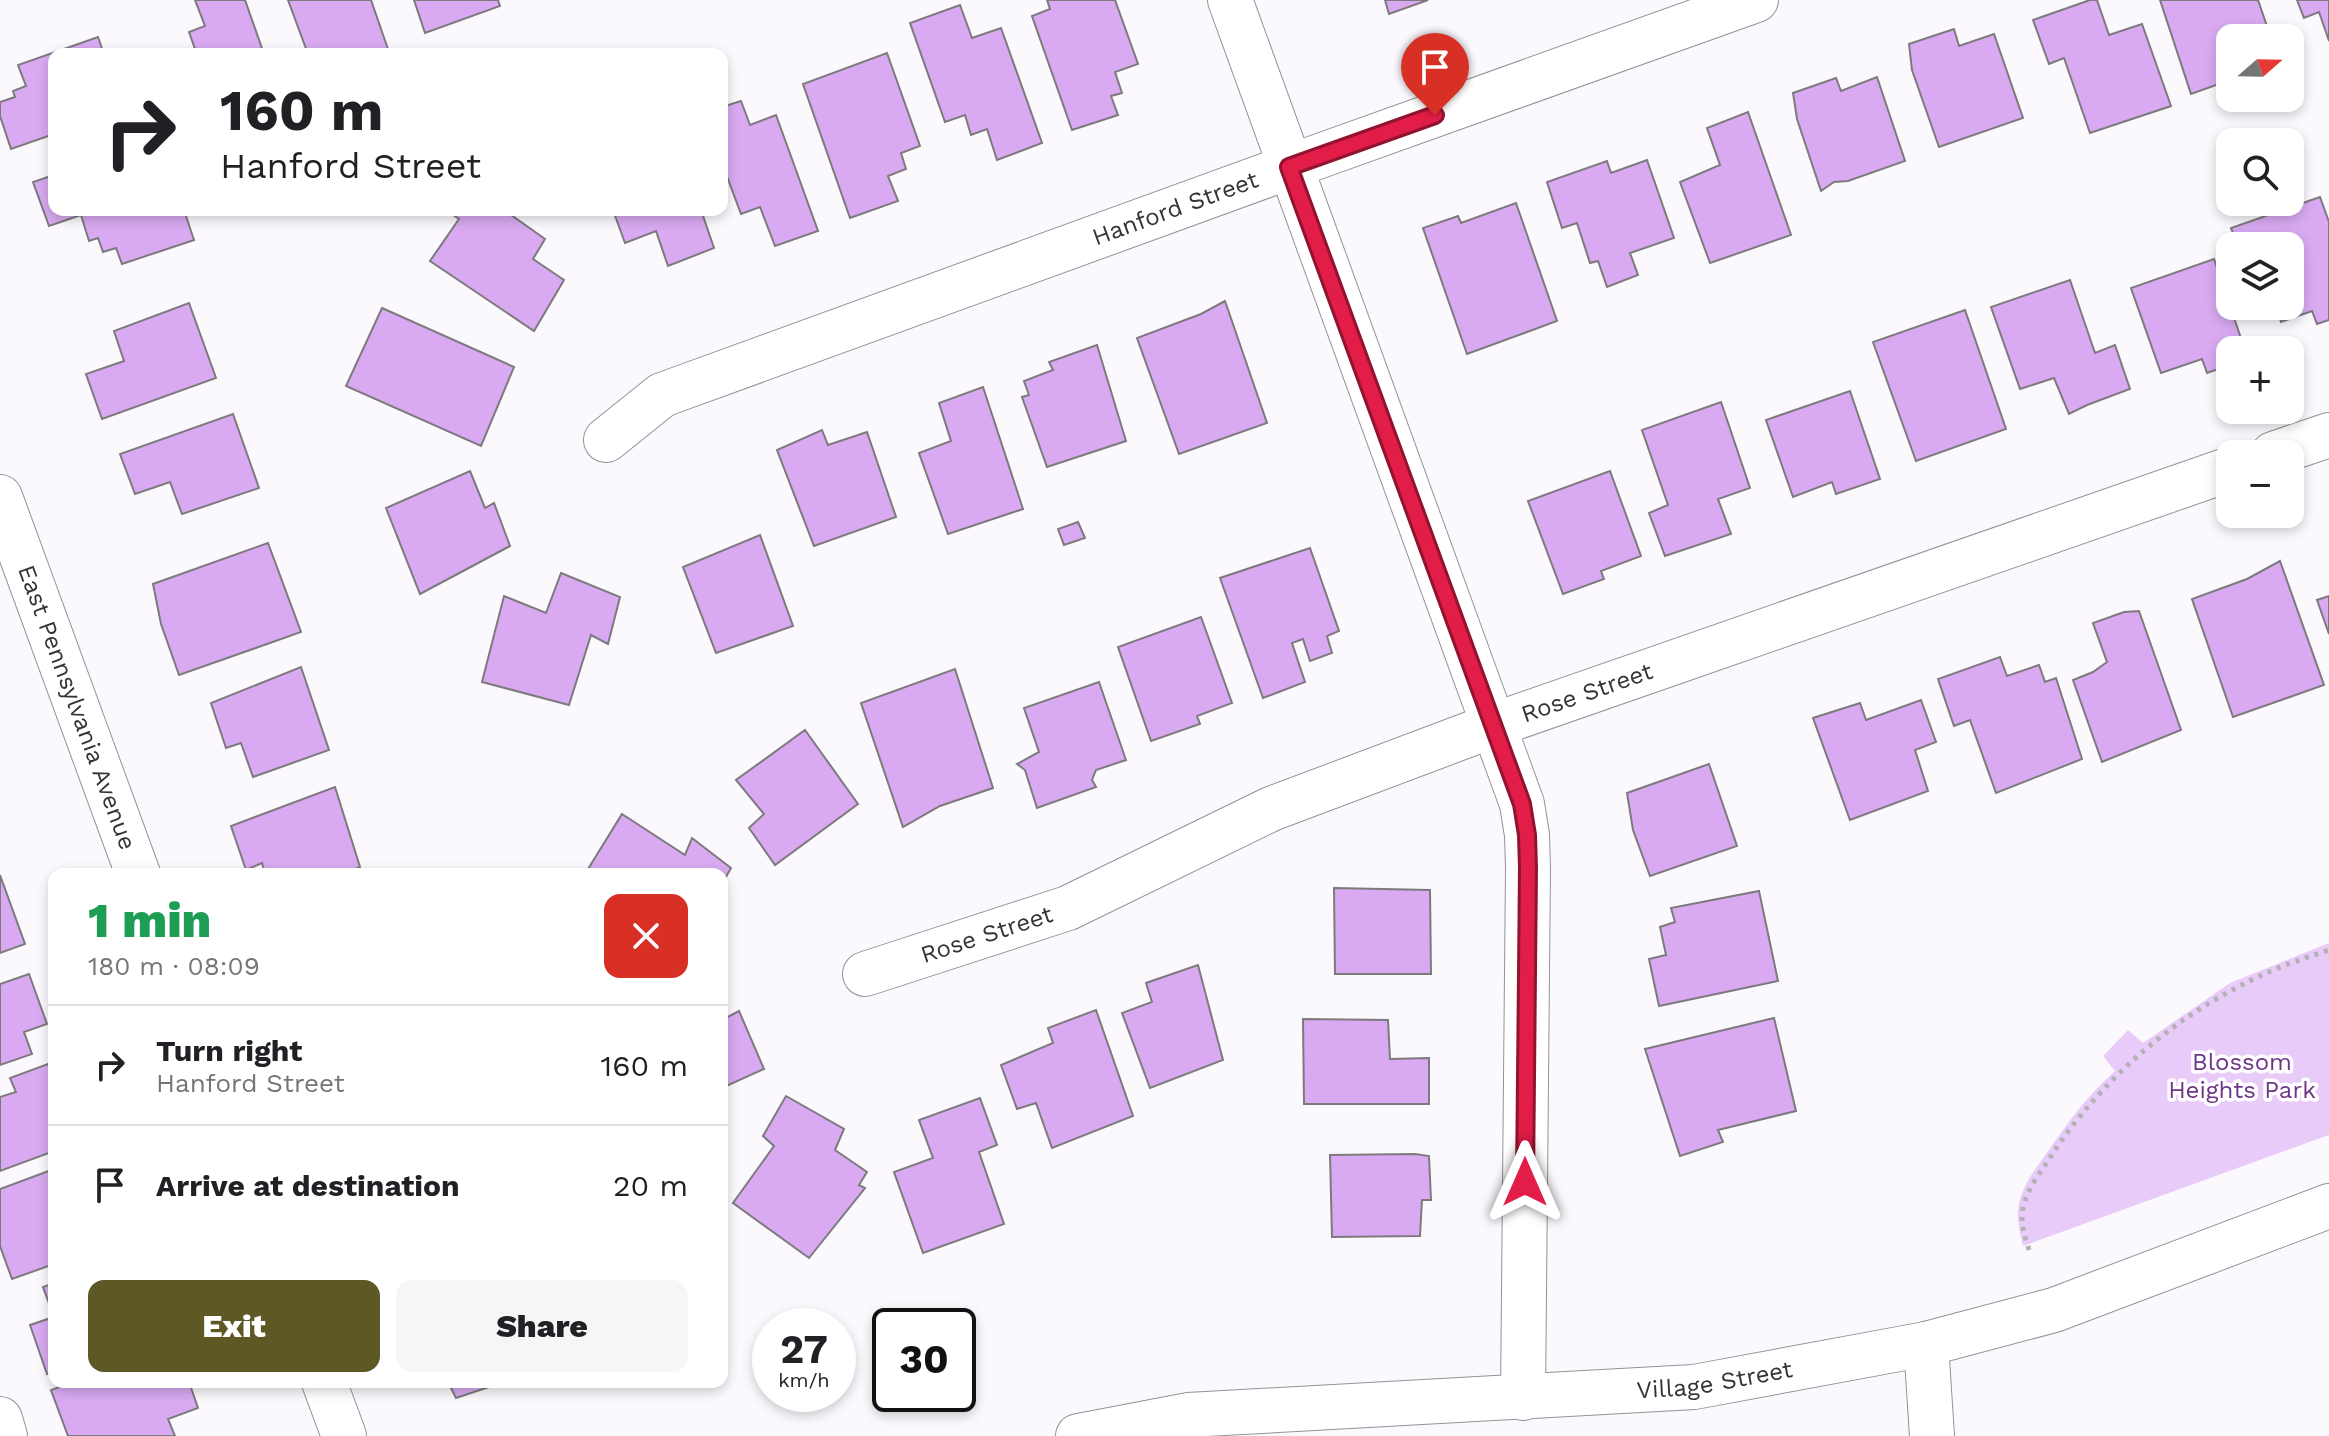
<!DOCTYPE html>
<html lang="en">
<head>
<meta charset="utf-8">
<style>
  :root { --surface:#fff; --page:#f6f6f6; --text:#202124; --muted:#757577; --line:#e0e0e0; --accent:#5d5824 }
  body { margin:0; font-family:"Work Sans",sans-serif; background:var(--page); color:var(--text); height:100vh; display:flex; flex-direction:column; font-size:30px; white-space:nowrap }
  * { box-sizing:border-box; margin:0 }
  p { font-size:26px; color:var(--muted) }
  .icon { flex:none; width:44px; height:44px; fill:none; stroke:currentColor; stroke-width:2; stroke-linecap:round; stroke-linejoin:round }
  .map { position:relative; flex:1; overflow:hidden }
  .details { position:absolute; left:48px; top:868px; width:680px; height:520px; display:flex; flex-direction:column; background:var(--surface); border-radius:16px; box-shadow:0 4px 12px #0003 }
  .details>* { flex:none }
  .hud { position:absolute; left:48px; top:48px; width:680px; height:168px; border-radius:16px; box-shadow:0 4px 12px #0003; background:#fff; color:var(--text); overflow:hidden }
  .needle { width:52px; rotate:70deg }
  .tools { position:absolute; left:2216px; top:24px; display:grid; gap:16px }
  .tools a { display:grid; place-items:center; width:88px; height:88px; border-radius:16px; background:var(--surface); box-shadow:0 4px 12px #0003; font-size:40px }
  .speed { position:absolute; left:752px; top:1308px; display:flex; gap:16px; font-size:40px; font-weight:700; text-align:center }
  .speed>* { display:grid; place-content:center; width:104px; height:104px; border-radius:50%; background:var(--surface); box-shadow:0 4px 12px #0003; line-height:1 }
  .speed small { font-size:20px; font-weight:400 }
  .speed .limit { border:4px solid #111; border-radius:12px; background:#fff; color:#111 }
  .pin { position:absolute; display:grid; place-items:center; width:68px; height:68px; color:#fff; margin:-82px -34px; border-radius:50% 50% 50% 0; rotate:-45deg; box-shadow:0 0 8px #0007 }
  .pin .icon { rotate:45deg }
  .me { position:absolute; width:88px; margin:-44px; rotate:0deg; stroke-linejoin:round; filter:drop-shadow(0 0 6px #0008) }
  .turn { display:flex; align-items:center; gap:28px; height:168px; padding:0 40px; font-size:36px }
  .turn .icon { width:104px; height:104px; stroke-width:2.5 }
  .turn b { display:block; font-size:56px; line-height:68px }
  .round { display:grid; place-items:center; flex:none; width:84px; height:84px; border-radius:16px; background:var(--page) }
  .head { display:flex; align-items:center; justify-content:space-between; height:136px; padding:0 40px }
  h1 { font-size:48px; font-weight:800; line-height:60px; color:#1e9e55 }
  .cta { display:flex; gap:16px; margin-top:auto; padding:16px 40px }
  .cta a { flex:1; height:92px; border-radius:16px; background:var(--accent); color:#fff; font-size:32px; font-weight:800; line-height:92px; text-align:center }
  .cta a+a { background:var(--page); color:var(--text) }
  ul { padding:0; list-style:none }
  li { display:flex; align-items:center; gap:24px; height:120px; padding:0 40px; border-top:2px solid var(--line) }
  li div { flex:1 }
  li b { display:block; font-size:30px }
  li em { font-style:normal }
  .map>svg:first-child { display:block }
  .green { fill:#e8cbf9 }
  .building { fill:#d9aaf2; stroke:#7d7a7e; stroke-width:2 }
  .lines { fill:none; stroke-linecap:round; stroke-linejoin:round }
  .minor-casing { stroke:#959297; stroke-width:46 }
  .path { stroke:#b3b1b5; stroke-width:5; stroke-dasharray:4 6; stroke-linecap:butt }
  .minor { stroke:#fff; stroke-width:44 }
  .route-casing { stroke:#92132f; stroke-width:20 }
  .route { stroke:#e11d48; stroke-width:14 }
  .labels { text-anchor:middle; stroke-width:7; stroke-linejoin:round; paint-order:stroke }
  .street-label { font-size:24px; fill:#343335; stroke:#fff }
  .park-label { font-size:24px; fill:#6e3589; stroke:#fff }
</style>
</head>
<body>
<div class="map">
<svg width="2329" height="1436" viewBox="0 0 2329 1436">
  <rect width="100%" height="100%" fill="#fcf9fe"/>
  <path class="green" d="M2329,943V1135L2023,1246C2019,1229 2015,1213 2021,1196C2026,1181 2037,1166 2047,1153C2067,1123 2088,1095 2115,1071L2103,1056L2128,1030L2143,1043L2230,983Z"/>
  <path class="building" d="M195,0H245L264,54H181L195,49L189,32L205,26Z
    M288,0H371L389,52L308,54Z
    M414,0H498L500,6L425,33Z
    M1047,0H1115L1138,64L1115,72L1122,93L1111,96L1118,115L1072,130L1032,16L1050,9Z
    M1385,0H1428L1389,14Z
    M2090,0H2097L2109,35L2142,24L2171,106L2090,133L2064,58L2049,64L2033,20Z
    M2160,0H2258L2271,38H2230V80L2191,94Z
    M2297,0H2329V41L2319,12L2304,18Z
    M960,5L972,38L1001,28L1042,143L997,160L987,129L971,135L965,115L945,122L910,23Z
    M1954,29L1959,46L1994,34L2023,118L1939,147L1912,70L1909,44Z
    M98,37L104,54H54V134L11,149L0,116V102L15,97L13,91L26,86L18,65Z
    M887,53L920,146L901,153L906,169L888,176L898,201L850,218L803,84Z
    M1877,77L1905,161L1848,181L1834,182L1821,191L1797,119L1793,93L1836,78L1841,91Z
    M741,101L750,125L776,115L818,231L775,246L760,207L741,214L722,163V107Z
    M1748,112L1791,235L1710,263L1680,182L1720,165L1707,128Z
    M1647,160L1674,238L1630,253L1638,275L1607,287L1598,261L1590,263L1577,223L1562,228L1547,182L1607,161L1611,173Z
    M54,175V210H157V212L184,210L194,240L122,264L116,248L103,252L98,238L89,241L81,215L49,226L33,182Z
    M2320,197L2329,222V320L2317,324L2312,311L2281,322L2276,306H2290V246H2238L2231,228Z
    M1516,203L1557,321L1467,354L1423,228L1458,216L1461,223Z
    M446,210H504L545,239L533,259L564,280L534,331L430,261L459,219Z
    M613,210H701L714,248L668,266L656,231L625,243Z
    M2214,259L2245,350H2230V365L2207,373L2202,359L2161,373L2131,288Z
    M2070,280L2095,353L2115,345L2130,389L2087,405L2069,414L2054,378L2020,389L1991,307Z
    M1225,301L1267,423L1179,454L1137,338L1201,314Z
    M189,303L216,378L102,419L86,374L124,361L114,331Z
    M382,308L514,367L481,446L346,386Z
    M1965,310L2006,429L1916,461L1873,342Z
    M1097,345L1126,441L1047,467L1022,397L1029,395L1024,381L1053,370L1049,362Z
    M983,387L1023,509L948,534L919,453L951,441L939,403Z
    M1850,391L1880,479L1836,494L1832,482L1793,497L1766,420Z
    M1721,402L1750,488L1718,499L1731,534L1665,556L1649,513L1668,505L1642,430Z
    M233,414L259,488L182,514L170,482L135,494L120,454Z
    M822,430L828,445L867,432L896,517L814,546L777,450Z
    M470,471L485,508L494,503L510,546L420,594L386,508Z
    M1610,471L1641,556L1601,571L1604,579L1563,594L1528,501Z
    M1078,522L1085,538L1064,545L1058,529Z
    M760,535L793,626L716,653L683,567Z
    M268,543L301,632L179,675L161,624L153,584Z
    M1310,548L1339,631L1327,636L1332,653L1310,661L1303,639L1292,643L1305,682L1263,698L1220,578Z
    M2280,561L2324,685L2233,717L2192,599L2247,579Z
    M561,573L620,597L608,644L591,635L569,705L482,682L504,596L546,613Z
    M2329,596V634L2317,600Z
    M2139,611L2181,730L2102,762L2073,680L2093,672L2107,662L2093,623L2124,612Z
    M1201,617L1232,703L1197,716L1200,724L1151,741L1118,647Z
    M2000,657L2007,676L2039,665L2045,682L2056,678L2082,759L1996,793L1970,720L1954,726L1938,679Z
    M301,667L329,750L253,777L241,743L226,748L211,703Z
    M955,669L993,788L940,806L903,827L861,703Z
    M1099,682L1126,760L1096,770L1092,780L1096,787L1037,808L1025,770L1017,764L1039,752L1024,708Z
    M1921,700L1936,742L1915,750L1928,791L1850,820L1813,718L1860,703L1866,720Z
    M805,730L858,804L775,865L749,828L764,814L736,780Z
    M1709,764L1737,846L1650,876L1633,830L1627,793Z
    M335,787L360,867L342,874H265L262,863L246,870L231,826Z
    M622,814L685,855L692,838L731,868L722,884V874H585Z
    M0,875L25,944L0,953Z
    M1334,888L1430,890L1431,974H1335Z
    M1759,891L1778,981L1659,1006L1649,959L1666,955L1660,927L1675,922L1671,908Z
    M1198,965L1223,1060L1150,1088L1122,1013L1152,1002L1146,983Z
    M29,974L47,1024L24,1032L32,1054L0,1065V984Z
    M1096,1010L1133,1116L1052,1148L1036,1103L1017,1109L1001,1065L1053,1043L1048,1028Z
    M739,1011L764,1069L722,1088V1020Z
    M1774,1018L1796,1111L1718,1130L1723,1142L1680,1156L1645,1049Z
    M1303,1019L1388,1020L1390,1059L1429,1058V1104H1304Z
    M48,1064L54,1077V1128L49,1130L54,1143V1151L0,1171V1097L16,1092L10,1078Z
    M786,1096L844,1129L835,1150L867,1172L859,1185L865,1188L809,1258L733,1203L774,1146L763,1136Z
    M980,1098L997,1145L979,1152L1004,1224L923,1253L894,1172L933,1158L919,1120Z
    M1415,1154L1429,1156L1431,1200H1422L1420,1236L1332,1237L1330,1155Z
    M54,1169V1264L12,1279L0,1246V1189Z
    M54,1283V1317L43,1287Z
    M54,1317V1372L47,1374L30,1325Z
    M73,1382H189L198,1408L168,1419L175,1436H68L51,1390Z
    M448,1382H504L456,1398Z"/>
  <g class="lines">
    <g class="minor-casing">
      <g id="minor">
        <path d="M1230,0L1522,804L1527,835L1528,868L1523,1398"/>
        <path id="s1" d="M606,440L662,395L1289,167L1756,0"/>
        <path d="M2273,454L2329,435"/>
        <path id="s2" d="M0,497L138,874"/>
        <path id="s3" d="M865,974L1068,908L1271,809L1494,725L2230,469"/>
        <path d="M1926,1344L1932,1436"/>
        <path d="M324,1382L344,1436"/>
        <path d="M0,1419L5,1436"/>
        <path id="s4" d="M1078,1436L1188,1415L1694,1387L1926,1344L2054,1310L2329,1206"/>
      </g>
    </g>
    <path class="path" d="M2029,1250C2025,1236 2020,1224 2023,1208C2027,1190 2039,1174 2049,1159C2095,1088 2162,1026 2238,987C2267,971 2298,960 2329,950"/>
    <use href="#minor" class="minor"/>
  </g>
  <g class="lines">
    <g class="route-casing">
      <path id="route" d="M1435,115L1289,167L1522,804L1527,835L1528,868L1525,1182"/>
    </g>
    <use href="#route" class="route"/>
  </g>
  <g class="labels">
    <g class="street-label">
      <text dy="8" stroke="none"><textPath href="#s1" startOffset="618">Hanford Street</textPath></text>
      <text dy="8" stroke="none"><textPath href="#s3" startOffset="776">Rose Street</textPath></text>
      <text dy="8" stroke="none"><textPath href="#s2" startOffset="224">East Pennsylvania Avenue</textPath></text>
      <text dy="8" stroke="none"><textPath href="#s3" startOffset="128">Rose Street</textPath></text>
      <text dy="8" stroke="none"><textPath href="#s4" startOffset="640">Village Street</textPath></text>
    </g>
    <g class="park-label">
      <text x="2242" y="1070">Blossom<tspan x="2242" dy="28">Heights Park</tspan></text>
    </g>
  </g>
</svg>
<div class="tools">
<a><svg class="needle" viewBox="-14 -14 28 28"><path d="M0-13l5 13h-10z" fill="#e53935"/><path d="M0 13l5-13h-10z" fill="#757577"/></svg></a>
<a><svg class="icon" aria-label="search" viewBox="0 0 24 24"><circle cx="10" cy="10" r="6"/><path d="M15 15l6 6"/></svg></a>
<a><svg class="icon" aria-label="layers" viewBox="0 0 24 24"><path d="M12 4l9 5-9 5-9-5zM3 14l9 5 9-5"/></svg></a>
<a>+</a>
<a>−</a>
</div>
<div class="speed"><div>27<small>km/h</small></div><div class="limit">30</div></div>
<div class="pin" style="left:1435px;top:115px;background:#d93025"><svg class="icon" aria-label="arrive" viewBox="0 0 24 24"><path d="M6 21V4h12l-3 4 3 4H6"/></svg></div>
<svg class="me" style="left:1525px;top:1182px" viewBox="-20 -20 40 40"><path d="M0-17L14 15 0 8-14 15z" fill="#e11d48" stroke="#fff" stroke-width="4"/></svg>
<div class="hud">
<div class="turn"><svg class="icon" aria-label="right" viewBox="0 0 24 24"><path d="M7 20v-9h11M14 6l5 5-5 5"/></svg><div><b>160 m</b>Hanford Street</div></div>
</div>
<section class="details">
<div class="head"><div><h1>1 min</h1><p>180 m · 08:09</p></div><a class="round" style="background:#d93025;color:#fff"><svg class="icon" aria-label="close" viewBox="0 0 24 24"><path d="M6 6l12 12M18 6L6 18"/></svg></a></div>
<ul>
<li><svg class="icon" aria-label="right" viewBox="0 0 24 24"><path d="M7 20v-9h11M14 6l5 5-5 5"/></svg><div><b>Turn right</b><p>Hanford Street</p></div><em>160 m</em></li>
<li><svg class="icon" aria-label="arrive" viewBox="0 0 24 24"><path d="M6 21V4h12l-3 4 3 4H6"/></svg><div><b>Arrive at destination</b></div><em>20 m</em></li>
</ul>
<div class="cta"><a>Exit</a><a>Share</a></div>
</section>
</div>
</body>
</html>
